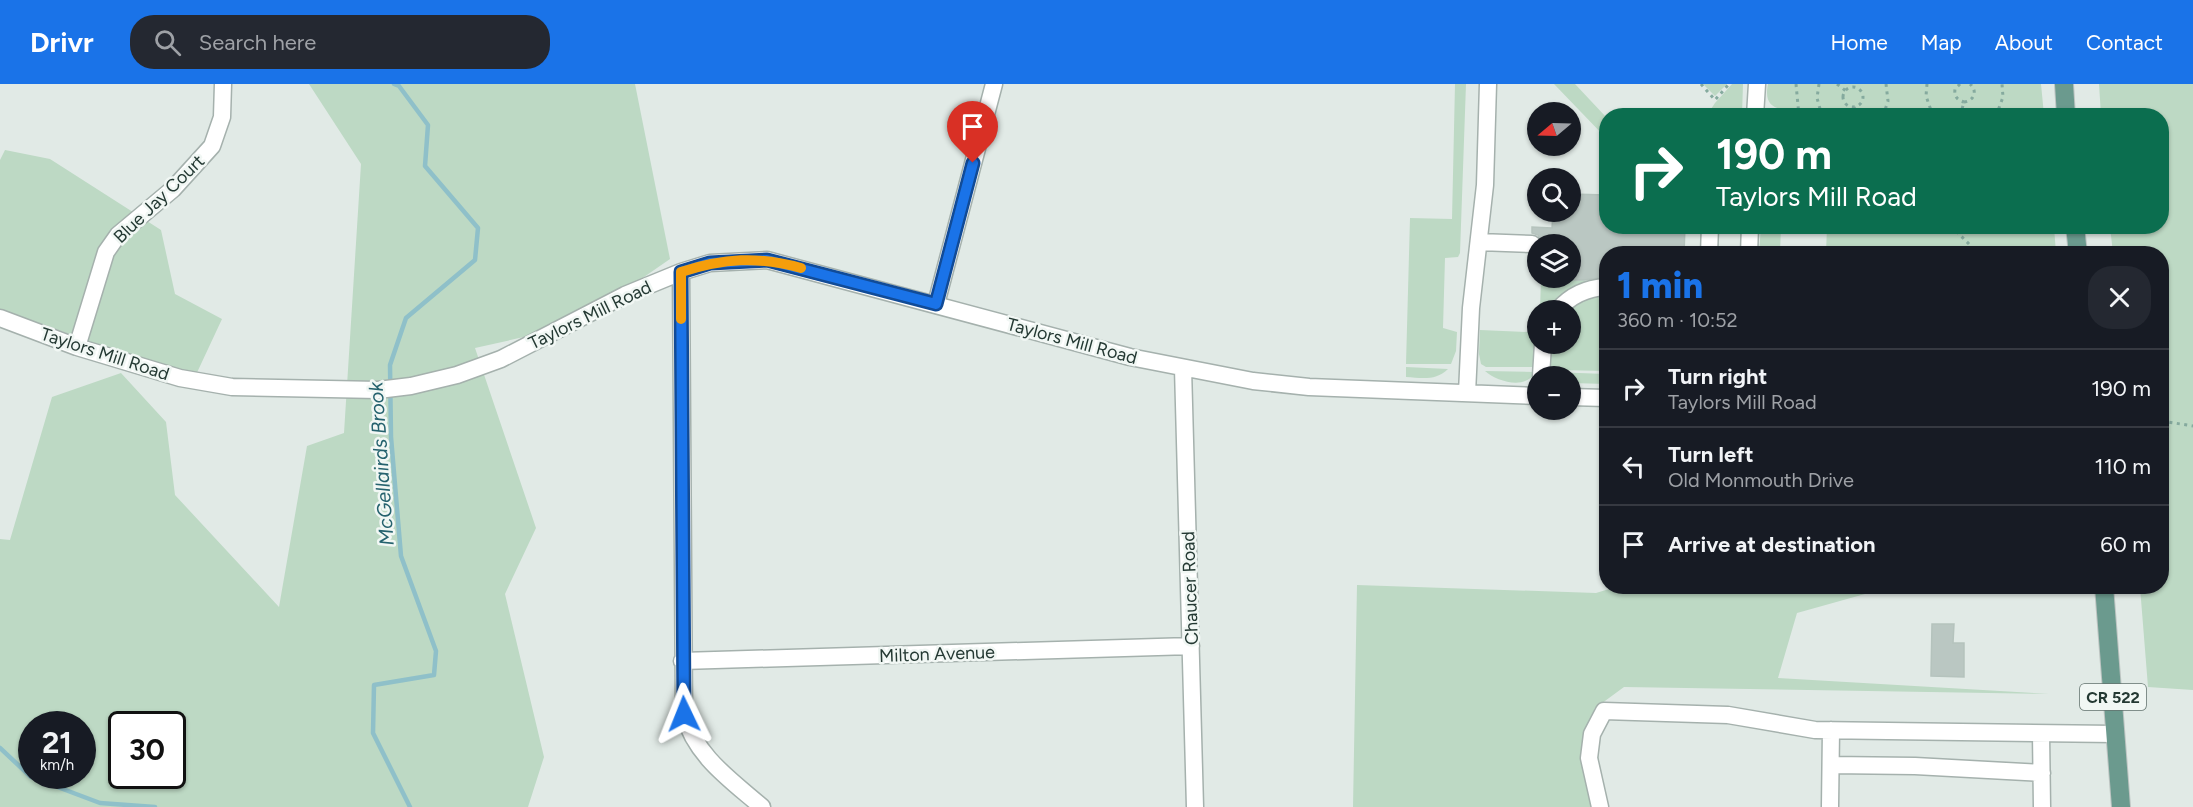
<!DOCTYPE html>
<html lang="en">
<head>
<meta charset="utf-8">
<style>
  :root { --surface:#171b24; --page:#242831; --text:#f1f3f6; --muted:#9ea1a6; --line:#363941; --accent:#1a73e8 }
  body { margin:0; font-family:Figtree,sans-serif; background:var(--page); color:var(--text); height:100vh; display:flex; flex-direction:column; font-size:22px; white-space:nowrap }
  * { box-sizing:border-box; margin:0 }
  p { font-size:20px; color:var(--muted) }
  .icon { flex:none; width:33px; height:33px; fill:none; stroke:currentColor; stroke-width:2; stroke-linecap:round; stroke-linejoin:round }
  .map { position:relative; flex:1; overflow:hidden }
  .details { position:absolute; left:1599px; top:162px; width:570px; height:348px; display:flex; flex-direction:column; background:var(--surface); border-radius:24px; box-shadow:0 2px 4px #0004 }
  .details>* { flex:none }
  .guide { position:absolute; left:1599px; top:24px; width:570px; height:126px; border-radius:24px; box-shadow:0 2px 4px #0004; background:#0b6e4f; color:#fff; overflow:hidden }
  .needle { width:39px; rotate:251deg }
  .buttons { position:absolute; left:1527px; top:18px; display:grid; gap:12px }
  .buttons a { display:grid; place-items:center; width:54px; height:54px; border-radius:50%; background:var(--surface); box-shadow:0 2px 4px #0004; font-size:30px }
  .speed { position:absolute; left:18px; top:627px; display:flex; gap:12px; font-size:30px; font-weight:700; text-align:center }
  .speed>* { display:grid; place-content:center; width:78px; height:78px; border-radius:50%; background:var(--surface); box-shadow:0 2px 4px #0004; line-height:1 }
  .speed small { font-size:15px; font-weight:400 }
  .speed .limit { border:3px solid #111; border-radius:9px; background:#fff; color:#111 }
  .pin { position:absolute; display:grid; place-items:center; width:51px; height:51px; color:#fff; margin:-62px -26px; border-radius:50% 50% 50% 0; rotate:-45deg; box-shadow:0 0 6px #0007 }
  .pin .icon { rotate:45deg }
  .me { position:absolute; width:66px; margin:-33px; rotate:358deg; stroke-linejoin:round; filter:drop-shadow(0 0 4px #0008) }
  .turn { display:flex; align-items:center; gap:21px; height:126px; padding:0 18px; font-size:27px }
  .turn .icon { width:78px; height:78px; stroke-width:2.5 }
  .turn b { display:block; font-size:42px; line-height:51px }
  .round { display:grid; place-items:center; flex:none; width:63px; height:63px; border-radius:24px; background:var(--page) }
  .summary { display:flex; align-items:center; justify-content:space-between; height:102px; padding:0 18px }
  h1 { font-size:36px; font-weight:800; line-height:45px; color:var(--accent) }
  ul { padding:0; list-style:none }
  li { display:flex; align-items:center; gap:18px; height:78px; padding:0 18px; border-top:2px solid var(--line) }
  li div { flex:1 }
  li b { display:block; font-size:22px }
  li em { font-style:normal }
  header { display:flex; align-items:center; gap:36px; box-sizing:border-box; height:84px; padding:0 30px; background:var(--accent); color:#fff }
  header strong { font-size:28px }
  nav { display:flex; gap:33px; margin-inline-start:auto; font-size:21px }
  .search { width:420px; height:54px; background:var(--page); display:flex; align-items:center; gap:15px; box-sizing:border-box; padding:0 21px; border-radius:24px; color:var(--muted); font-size:22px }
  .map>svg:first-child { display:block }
  .green { fill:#bdd9c4; fill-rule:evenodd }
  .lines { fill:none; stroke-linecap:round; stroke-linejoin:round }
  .stream { stroke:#8fc0c9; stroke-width:4.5 }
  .building { fill:#bac7c2; stroke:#b5c3bd; stroke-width:1.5 }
  .minor-casing { stroke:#a5b1ad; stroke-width:19 }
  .major-casing { stroke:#bdc4c2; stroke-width:20 }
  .path { stroke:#85aa9e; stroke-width:3; stroke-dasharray:3 4.5; stroke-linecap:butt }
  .minor { stroke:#fff; stroke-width:16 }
  .major { stroke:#6b9a8e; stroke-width:18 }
  .route-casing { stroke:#114b97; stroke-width:15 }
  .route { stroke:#1a73e8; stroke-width:10 }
  .slow { stroke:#f59e0b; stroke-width:10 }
  .labels { text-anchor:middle; stroke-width:5; stroke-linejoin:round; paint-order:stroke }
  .shield { fill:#f1f7f4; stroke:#62726d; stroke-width:1.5 }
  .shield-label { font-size:16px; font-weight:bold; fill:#243933 }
  .street-label { font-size:18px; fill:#243933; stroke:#f1f7f4 }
  .water-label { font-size:20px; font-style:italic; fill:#25626e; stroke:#f1f7f4 }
</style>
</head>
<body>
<header>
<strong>Drivr</strong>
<div class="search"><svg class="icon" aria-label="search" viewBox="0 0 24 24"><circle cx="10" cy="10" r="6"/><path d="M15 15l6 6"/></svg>Search here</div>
<nav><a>Home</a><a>Map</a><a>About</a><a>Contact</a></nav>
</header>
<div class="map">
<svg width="2193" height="723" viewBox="0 0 2193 723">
  <rect width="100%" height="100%" fill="#e1eae6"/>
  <path class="green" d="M309,0H635L670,175L573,242L475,264L536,444L505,510L544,673L528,723H0V455L10,456L52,313L121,289L166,338L175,411L279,523L307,362L344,349L361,80ZM32,640H82V692H32ZM122,640H172V692H122Z
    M1455,0H1466L1460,169L1458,173L1445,174L1443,244L1457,248L1456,267L1451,280H1406L1410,134L1452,135Z
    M1554,0H1575L1606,33V54Z
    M1703,0H1727L1715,12Z
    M1732,0H1743L1742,31H1707L1715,19Z
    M1768,0H2041L2044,31H1801C1784,23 1762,29 1768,0Z
    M2099,0H2193V606L2148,603L2140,503L2162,502V170L2113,169L2110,143L2162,142V32L2101,31Z
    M5,66L50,75L161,146L175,210L222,235L194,295L0,225V76Z
    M1761,142L1781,143L1780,169H1759Z
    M1827,143H2054L2056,169H1826Z
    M1541,195L1597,197L1550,226H1540Z
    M1606,208V287L1559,286L1550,283L1548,260H1570V226H1565L1573,219Z
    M1537,236L1535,283H1486L1481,280L1479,270L1480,246L1529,248Z
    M1406,283L1448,285C1436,297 1422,294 1406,293Z
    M1485,287L1535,288C1527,306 1497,298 1485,287Z
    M1552,288L1606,290V300L1571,299L1570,292H1556Z
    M1357,501L1596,509L1619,502L1890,503L1797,529L1778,594L2049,610L1624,603L1594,625L1603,723H1353Z"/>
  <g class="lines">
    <path class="stream" d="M394,0L399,2L428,41L425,82L478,144L475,176L406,234L390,281L391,353L401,472L436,567L434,591L374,601L373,649L410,723
      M0,664L31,693L100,719L155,723"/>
  </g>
  <path class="building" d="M1570,110L1606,111V142H1685L1684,170H1606V193L1584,196H1570V160H1542L1538,151L1532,149V143L1552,144L1553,128H1570Z
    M1932,540H1954L1953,559H1964V593L1931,592Z"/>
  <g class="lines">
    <g class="minor-casing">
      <path id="minor" d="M1755,32L1757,0
        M1479,158L1532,160
        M1709,170L1710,142
        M1749,170L1750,142
        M681,188L684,630C695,672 731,696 762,723
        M936,220L994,0
        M1558,226C1570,212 1587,204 1606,203
        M0,234L77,263L180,294L232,303L378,306L411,302L457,291L501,275L625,211L681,188L710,179L767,176L1130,273L1253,297L1309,303L1538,312
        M77,263L106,168L118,151L173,105L212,62L222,33L223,0
        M1183,284L1195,723
        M1541,292L1543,260
        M1467,309L1471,224L1485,101L1488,0
        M1570,313L1606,314
        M682,577L1191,562
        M2041,650L2042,723
        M1831,681L1915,682L2042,689
        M1600,723L1589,674L1592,650L1604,627L1728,631L1815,646L2115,650
        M1830,723L1831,646"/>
    </g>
    <g class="major-casing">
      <path id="major" d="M2064,0L2066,32
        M2075,142L2078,170
        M2104,502L2121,723"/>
    </g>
    <path class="path" d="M1701,0L1715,16L1729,0
      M1796,0L1799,32
      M1819,0L1817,14L1822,32
      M1837,0L1846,7
      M1927,0L1926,12L1933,32
      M1960,0L1955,5C1954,12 1957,16 1964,18
      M1843 13a10 10 0 1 1 20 0a10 10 0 1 1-20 0Z
      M1964,18C1974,17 1978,7 1970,0
      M1854,23L1857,32
      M1883,32L1888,17L1886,0
      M1960,32L1964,18
      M1996,32L2003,13L2002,0
      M1951,142L1979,170
      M2162,337L2193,342"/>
    <use href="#minor" class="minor"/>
    <use href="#major" class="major"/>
  </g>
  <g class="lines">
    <g class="route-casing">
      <path id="route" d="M684,630L681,188L710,179L767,176L936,220L973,79"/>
    </g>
    <use href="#route" class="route"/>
    <path class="slow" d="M681,235V188C724,174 758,172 801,184"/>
  </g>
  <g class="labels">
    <rect class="shield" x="2080" y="600" width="66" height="26" rx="4.5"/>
    <g class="shield-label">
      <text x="2113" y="619">CR 522</text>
    </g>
    <g class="street-label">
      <text transform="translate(159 115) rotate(-44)" y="6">Blue Jay Court</text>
      <text transform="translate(590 231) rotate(-26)" y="6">Taylors Mill Road</text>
      <text transform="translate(1072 257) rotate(15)" y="6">Taylors Mill Road</text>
      <text transform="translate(105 270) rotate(18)" y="6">Taylors Mill Road</text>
      <text transform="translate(1190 504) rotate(-92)" y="6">Chaucer Road</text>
      <text transform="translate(937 570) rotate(-2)" y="6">Milton Avenue</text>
    </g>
    <g class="water-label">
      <text transform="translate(381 380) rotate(-94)" y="7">McGellairds Brook</text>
    </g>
  </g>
</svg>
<div class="buttons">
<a><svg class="needle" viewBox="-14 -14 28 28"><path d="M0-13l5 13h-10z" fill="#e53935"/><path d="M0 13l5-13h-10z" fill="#9ea1a6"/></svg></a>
<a><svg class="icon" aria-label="search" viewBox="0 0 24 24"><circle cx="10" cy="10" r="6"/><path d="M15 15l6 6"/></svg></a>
<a><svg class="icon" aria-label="layers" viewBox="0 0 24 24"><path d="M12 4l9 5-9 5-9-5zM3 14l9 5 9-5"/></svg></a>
<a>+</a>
<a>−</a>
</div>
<div class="speed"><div>21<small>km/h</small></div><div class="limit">30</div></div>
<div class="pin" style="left:973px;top:79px;background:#d93025"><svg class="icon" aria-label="arrive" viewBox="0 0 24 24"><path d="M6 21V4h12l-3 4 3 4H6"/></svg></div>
<svg class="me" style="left:684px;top:630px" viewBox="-20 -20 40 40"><path d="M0-17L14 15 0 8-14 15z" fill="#1a73e8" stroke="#fff" stroke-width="4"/></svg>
<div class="guide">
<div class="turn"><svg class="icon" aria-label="right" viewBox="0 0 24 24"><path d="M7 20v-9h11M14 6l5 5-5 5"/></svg><div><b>190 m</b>Taylors Mill Road</div></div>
</div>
<section class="details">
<div class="summary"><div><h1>1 min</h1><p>360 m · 10:52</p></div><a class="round"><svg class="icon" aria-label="close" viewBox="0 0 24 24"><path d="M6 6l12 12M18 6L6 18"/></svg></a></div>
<ul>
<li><svg class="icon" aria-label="right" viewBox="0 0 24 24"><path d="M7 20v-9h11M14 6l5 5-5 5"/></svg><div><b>Turn right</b><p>Taylors Mill Road</p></div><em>190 m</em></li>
<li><svg class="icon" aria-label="left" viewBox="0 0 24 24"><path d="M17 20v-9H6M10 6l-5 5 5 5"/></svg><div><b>Turn left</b><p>Old Monmouth Drive</p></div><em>110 m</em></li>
<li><svg class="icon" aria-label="arrive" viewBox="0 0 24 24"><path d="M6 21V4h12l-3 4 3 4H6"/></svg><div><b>Arrive at destination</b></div><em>60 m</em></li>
</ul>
</section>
</div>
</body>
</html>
